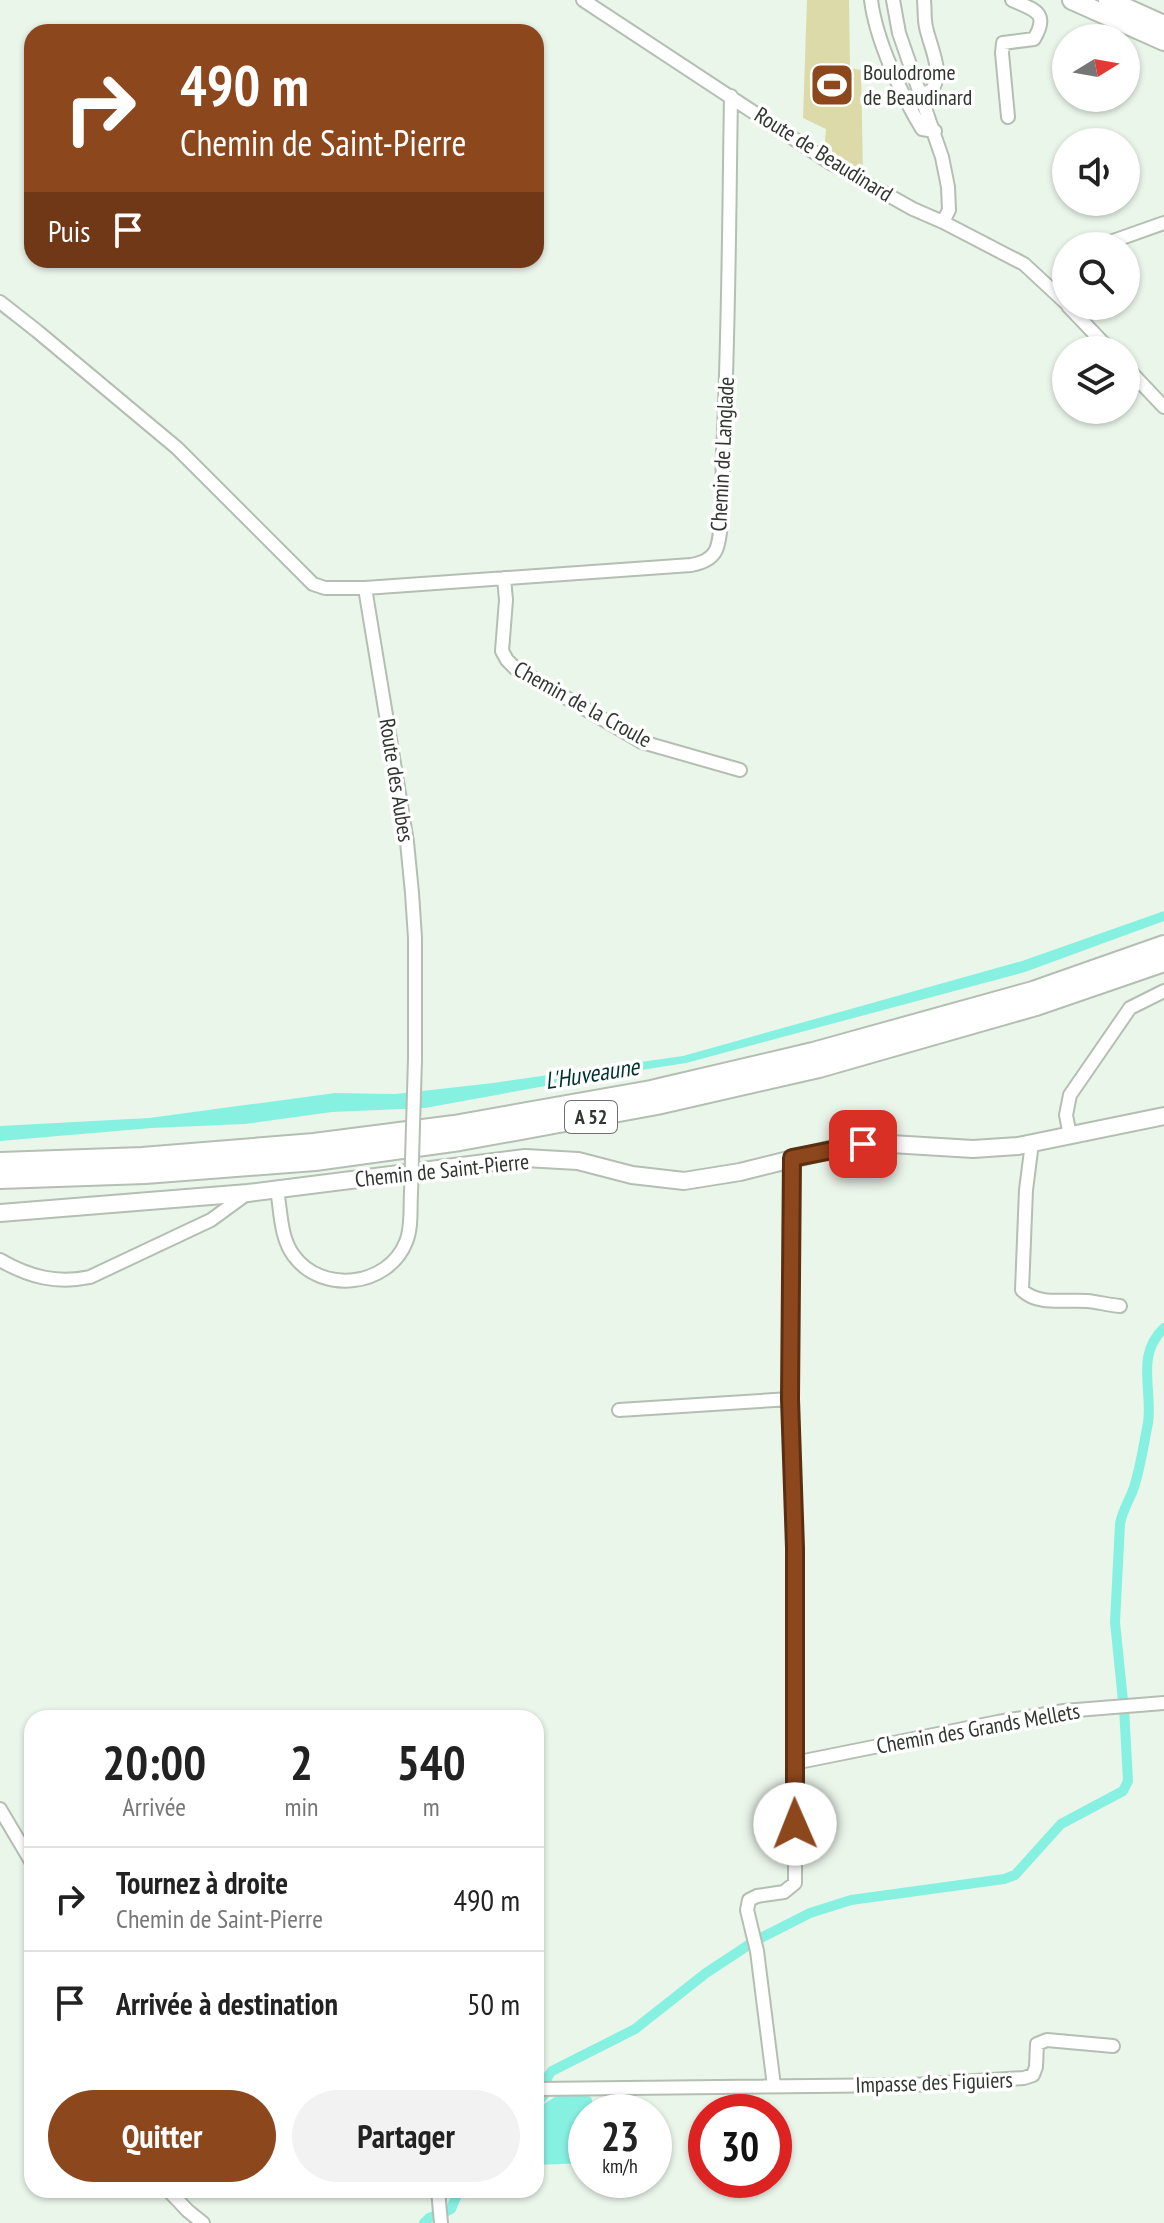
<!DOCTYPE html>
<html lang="fr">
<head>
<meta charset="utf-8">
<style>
  :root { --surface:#fff; --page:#f2f2f2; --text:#222; --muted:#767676; --line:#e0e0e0; --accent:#8c471c }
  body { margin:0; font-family:"PT Sans Narrow",sans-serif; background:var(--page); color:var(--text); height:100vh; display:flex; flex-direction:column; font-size:30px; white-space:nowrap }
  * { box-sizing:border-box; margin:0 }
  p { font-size:26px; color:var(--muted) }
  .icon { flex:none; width:44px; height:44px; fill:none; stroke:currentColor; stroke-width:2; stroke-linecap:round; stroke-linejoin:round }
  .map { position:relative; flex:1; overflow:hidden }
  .side { position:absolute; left:24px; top:1710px; width:520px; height:488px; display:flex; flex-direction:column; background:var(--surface); border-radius:24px; box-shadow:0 2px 6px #0004 }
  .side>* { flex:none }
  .top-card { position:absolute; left:24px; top:24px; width:520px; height:244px; border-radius:24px; box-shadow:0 2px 6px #0004; background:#8c471c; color:#fff; overflow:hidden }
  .needle { width:52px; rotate:79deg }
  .buttons { position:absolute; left:1052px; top:24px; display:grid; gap:16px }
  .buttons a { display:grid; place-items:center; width:88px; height:88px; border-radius:50%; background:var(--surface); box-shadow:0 2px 6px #0004; font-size:40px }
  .speed { position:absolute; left:568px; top:2094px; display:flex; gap:16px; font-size:40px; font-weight:700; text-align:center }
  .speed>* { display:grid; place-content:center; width:104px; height:104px; border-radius:50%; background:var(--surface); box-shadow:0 2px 6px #0004; line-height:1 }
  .speed small { font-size:20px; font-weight:400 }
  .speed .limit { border:12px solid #d22; background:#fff; color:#111 }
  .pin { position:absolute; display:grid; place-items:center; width:68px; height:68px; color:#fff; margin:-34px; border-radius:16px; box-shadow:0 4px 12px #0006 }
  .me { position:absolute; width:88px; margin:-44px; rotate:359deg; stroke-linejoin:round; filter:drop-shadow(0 0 6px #0008) }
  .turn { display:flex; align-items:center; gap:28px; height:168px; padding:0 24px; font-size:36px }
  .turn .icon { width:104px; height:104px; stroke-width:2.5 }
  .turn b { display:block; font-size:56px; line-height:68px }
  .then { display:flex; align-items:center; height:76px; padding:0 24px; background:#0003; gap:16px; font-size:30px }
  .eta { display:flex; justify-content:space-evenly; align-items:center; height:136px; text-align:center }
  .eta b { font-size:48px; font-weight:700; line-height:56px }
  .cta { display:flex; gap:16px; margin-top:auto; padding:16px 24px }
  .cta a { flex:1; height:92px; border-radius:48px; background:var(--accent); color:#fff; font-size:32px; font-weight:700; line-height:92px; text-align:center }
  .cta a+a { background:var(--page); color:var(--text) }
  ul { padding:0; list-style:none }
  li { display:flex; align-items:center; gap:24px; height:104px; padding:0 24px; border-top:2px solid var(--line) }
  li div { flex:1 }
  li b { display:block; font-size:30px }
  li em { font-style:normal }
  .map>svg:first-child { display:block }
  .green { fill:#dbdaa8 }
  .water { fill:#86f1e1 }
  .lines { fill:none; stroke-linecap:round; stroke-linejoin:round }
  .canal { stroke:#86f1e1; stroke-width:10 }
  .minor-casing { stroke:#b4beb3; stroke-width:16 }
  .major-casing { stroke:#b4beb3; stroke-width:20 }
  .highway-casing { stroke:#b4beb3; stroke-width:22 }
  .minor { stroke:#fff; stroke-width:12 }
  .major { stroke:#fff; stroke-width:16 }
  .highway { stroke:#fff; stroke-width:18 }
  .minor-bridge-casing { stroke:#b4beb3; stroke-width:16; stroke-linecap:butt }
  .minor-bridge { stroke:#fff; stroke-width:12 }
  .route-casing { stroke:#5b2e12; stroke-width:20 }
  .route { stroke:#8c471c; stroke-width:14 }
  .labels { text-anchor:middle; stroke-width:7; stroke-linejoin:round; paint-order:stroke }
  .shield { fill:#fff; stroke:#707270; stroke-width:2 }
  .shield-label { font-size:20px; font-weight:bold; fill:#323632 }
  .poi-label { font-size:22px; fill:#323632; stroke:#fff; text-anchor:start }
  .street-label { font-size:22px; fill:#323632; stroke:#fff }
  .water-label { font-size:24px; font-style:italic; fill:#00332d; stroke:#fff }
</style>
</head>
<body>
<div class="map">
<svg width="1164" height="2223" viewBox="0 0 1164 2223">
  <rect width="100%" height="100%" fill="#ebf6eb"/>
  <path class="green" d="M807,0H849L850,68L861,70L863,175L824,151L826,129L803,118Z"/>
  <path class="water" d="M1164,911V921L1025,972L686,1063L584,1079L425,1108L332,1112L245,1124L152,1128L0,1141V1126L149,1118L335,1093L395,1094L493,1083L683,1056L1022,961Z
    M561,2093H577L591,2097L595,2112H586V2163L536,2165V2109Z"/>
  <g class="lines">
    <path class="canal" d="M1123,1701L1115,1622L1120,1524C1123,1507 1131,1499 1135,1484C1141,1464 1144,1443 1148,1423C1153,1390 1135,1355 1164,1328
      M757,1940L810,1913L851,1900L1004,1879L1015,1875L1061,1824L1123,1791L1128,1781L1124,1707
      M546,2084L548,2076L552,2071L635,2029L706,1973L750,1944
      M536,2104L546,2093
      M442,2214L451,2209L459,2190
      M424,2223L429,2218L436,2215"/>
    <g class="minor-casing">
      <path id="minor" d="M583,0L829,162L913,209L943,222L1024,264L1066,303
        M871,0C876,40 901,94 922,129L935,131
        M893,0L899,33L942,157L948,187L949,210L943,222
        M920,94L931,91C945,73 930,47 926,27C924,18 925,9 924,0
        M1008,117L1002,53L1003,43L1034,39C1050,12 1034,10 1012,0
        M1099,246L1164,223
        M0,302L37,331L177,448L313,584L325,588H365L691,565C701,563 711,560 716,550C724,531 722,475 723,452C729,334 729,215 731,96
        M1068,306L1110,350
        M1126,367L1164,407
        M504,578L506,600L502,651L507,660L515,668L642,742L740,770
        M365,588L407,842L412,893L415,938V1059
        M1070,1136L1066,1115L1070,1095L1130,1008L1164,991
        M1032,1143L1026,1190L1022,1290C1038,1306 1066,1299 1087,1301C1098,1302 1109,1305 1120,1306
        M277,1190C281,1211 280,1238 294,1256C322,1294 388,1287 406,1242C412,1228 410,1209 411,1193
        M0,1260C29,1277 57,1284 90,1277L211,1220L248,1193
        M619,1410L790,1399
        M794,1763L998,1722L1064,1711L1164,1703
        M0,1809L32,1863
        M774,2086L757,1951L747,1910L749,1900L757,1896L784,1892L795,1883V1548L790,1399L792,1158
        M536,2089L913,2085L1024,2078L1033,2075L1036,2067L1037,2044L1047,2040L1113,2046
        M168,2190L188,2211L203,2223
        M438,2190L441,2223"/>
    </g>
    <g class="major-casing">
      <path id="major" d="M0,1213L248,1193L525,1158L578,1161L632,1175L684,1181L740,1172L841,1147L863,1144H891L973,1149L1018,1146L1164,1116"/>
    </g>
    <g class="highway-casing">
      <path id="highway" d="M1072,0L1164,41
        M1108,0L1164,25
        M0,1162L142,1157L314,1143L454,1125L651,1090L813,1052L1033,991L1164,945
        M0,1179L145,1174L315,1161L460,1141L657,1105L819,1068L1036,1006L1164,962"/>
    </g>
    <use href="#minor" class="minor"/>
    <use href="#major" class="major"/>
    <use href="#highway" class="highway"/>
    <g class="minor-bridge-casing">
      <path id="minor-bridge" d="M411,1193L415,1059"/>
    </g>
    <use href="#minor-bridge" class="minor-bridge"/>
  </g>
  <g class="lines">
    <g class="route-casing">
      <path id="route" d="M795,1824V1548L790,1399L792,1158L863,1144"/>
    </g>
    <use href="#route" class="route"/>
  </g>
  <defs>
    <g id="stadium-square" transform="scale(2.3)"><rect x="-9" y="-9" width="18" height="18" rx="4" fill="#8c471c" stroke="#fff"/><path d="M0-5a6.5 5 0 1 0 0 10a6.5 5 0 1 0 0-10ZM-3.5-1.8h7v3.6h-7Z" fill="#fff"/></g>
  </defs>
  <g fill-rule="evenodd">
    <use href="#stadium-square" x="832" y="85"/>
  </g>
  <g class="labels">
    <rect class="shield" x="565" y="1101" width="52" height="32" rx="6"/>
    <g class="shield-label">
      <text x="591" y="1124">A 52</text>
    </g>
    <g class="poi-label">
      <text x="863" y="80">Boulodrome<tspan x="863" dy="25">de Beaudinard</tspan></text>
    </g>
    <g class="street-label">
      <text transform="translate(824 154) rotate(32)" y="8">Route de Beaudinard</text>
      <text transform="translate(722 454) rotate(-87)" y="8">Chemin de Langlade</text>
      <text transform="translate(583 704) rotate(29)" y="8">Chemin de la Croule</text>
      <text transform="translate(397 780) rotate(81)" y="8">Route des Aubes</text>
      <text transform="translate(442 1170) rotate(-6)" y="8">Chemin de Saint-Pierre</text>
      <text transform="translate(978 1728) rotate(-10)" y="8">Chemin des Grands Mellets</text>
      <text transform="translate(934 2082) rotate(-2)" y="8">Impasse des Figuiers</text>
    </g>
    <g class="water-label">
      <text transform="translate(592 1074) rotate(-9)" y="8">L'Huveaune</text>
    </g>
  </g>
</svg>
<div class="buttons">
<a><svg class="needle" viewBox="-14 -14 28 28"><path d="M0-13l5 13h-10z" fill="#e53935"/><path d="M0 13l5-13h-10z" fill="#767676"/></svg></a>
<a><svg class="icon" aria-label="sound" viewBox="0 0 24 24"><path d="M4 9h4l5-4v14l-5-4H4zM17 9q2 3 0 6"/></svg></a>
<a><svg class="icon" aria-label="search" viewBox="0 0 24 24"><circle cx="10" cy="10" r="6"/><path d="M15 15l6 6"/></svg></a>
<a><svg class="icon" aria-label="layers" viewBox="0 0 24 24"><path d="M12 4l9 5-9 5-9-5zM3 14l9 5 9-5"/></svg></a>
</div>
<div class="speed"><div>23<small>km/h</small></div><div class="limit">30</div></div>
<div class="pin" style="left:863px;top:1144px;background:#d93025"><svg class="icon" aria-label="arrive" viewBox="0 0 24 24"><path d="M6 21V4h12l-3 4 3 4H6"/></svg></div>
<svg class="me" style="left:795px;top:1824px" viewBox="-20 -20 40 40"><circle r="19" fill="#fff"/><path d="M0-13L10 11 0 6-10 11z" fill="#8c471c"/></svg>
<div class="top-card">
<div class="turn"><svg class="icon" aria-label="right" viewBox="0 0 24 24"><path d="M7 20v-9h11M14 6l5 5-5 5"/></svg><div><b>490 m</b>Chemin de Saint-Pierre</div></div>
<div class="then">Puis<svg class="icon" aria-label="arrive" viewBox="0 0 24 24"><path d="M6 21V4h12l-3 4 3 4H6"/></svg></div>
</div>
<section class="side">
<div class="eta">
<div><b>20:00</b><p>Arrivée</p></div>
<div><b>2</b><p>min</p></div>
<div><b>540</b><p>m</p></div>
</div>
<ul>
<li><svg class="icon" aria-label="right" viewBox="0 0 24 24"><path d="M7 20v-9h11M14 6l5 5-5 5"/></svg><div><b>Tournez à droite</b><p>Chemin de Saint-Pierre</p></div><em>490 m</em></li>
<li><svg class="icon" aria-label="arrive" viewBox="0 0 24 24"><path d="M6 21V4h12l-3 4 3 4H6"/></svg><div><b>Arrivée à destination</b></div><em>50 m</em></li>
</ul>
<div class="cta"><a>Quitter</a><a>Partager</a></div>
</section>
</div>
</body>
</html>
